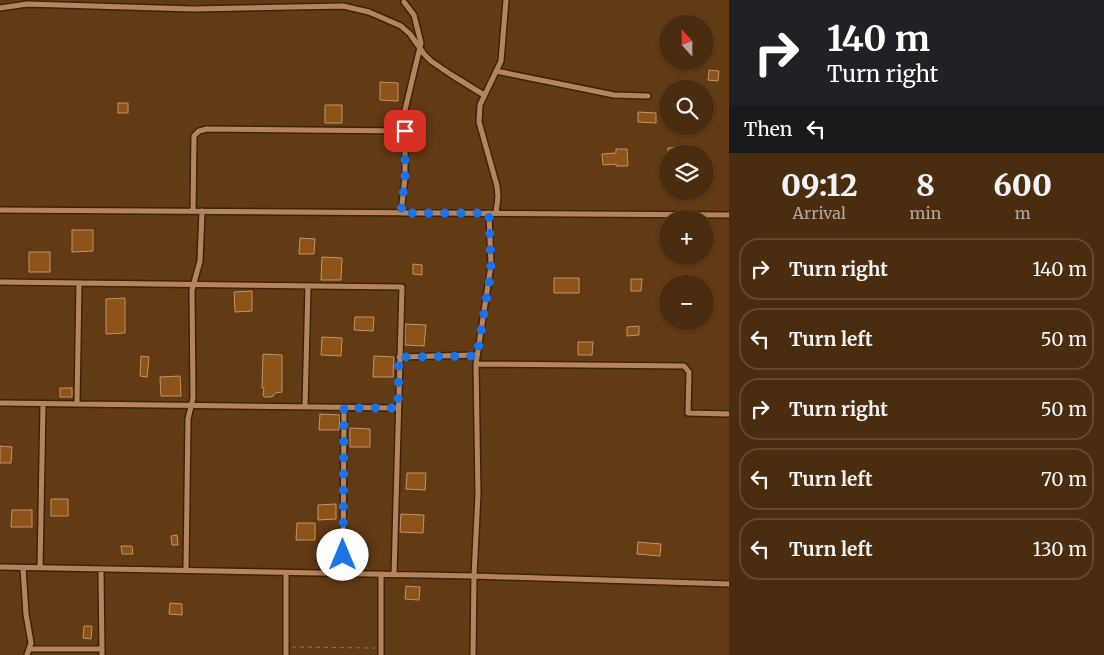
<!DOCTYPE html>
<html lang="en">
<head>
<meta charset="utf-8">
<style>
  :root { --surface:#4a2c0e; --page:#54381c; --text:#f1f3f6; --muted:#b2a79e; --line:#61482e }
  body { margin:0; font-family:Merriweather,serif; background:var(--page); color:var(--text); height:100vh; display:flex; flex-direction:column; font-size:19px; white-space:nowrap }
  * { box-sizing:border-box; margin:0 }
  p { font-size:16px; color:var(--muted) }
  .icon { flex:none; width:28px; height:28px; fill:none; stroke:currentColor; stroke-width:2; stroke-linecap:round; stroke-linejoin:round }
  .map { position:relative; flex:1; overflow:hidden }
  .details { display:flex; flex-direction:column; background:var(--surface); width:375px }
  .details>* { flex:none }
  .hud { background:#202124; color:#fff; overflow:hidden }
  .needle { width:32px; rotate:339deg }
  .buttons { position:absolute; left:659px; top:15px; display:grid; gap:10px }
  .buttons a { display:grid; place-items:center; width:55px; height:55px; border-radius:50%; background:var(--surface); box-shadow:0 1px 4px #0004,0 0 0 1px var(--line); font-size:25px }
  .pin { position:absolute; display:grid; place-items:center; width:42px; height:42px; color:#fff; margin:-21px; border-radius:10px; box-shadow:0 2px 8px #0006 }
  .me { position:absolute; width:55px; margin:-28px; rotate:0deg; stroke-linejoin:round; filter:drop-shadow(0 0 4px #0008) }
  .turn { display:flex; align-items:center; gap:18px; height:105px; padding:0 15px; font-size:22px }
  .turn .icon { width:65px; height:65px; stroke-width:2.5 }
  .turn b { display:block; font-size:35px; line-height:42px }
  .then { display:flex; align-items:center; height:48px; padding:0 15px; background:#0003; gap:10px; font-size:19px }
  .eta { display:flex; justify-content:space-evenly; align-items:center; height:85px; text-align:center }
  .eta b { font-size:30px; font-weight:800; line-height:35px }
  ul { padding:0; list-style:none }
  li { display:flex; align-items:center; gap:15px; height:62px; margin:0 10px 8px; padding:0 5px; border:2px solid var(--line); border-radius:20px }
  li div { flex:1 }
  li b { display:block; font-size:19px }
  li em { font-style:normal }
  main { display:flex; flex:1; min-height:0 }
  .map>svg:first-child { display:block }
  .building { fill:#8d5318; stroke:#c1936c }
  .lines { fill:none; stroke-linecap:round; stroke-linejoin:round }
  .street-casing { stroke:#402305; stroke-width:8 }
  .path { stroke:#916e4e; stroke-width:1; stroke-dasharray:4 4; stroke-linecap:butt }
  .street { stroke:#b3855f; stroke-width:5 }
  .route { stroke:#1a73e8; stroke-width:9; stroke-dasharray:0 16.2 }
</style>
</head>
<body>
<main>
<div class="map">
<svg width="729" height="655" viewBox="0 0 729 655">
  <rect width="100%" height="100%" fill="#623a13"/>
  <path class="building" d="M709,70L719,71L718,81L708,80Z
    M380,82L398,83V101L380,100Z
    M118,103H128V113H118Z
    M325,105H342V123H325Z
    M638,112L656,113V123L638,122Z
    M681,147V154H668V148Z
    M616,149H627L628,166H616V164L603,165L602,154L616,153Z
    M72,230H93V251L72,252Z
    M300,238L315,239L314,254H299Z
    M29,252H50V272H29Z
    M322,257L342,258L341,280H321Z
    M413,264L422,265V275L413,274Z
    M554,278H579V293H554Z
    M631,279H642L641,291H631Z
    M252,291V311L235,312L234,292Z
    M125,298V333L106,334V299Z
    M355,317H374L373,331L354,330Z
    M405,324L426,325L424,346L405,345Z
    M639,326V335L627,336V327Z
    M322,337L342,338L341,356L321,355Z
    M578,342H593L592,355H578Z
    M263,354L282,355V392L275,393L273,396L270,397H264L263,394L264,388H262Z
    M141,356L149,357L147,377L140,376Z
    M374,356L394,357L393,377H373Z
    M180,376L181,396H161L160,377Z
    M60,388H72V397H60Z
    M320,414L340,415L339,430H319Z
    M350,428L370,429V447H350Z
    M0,446L12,447L11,463H0Z
    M407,473H426L425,490L406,489Z
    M51,499H68V516H51Z
    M336,504V519L318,520V505Z
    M12,510H32V527H11Z
    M401,514L424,515L423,533L400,532Z
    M297,523H315V540H296Z
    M177,535L178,545H172L171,536Z
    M638,542L661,544L660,556L637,554Z
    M121,546H132L133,554H122Z
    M406,586L420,587L419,600L405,599Z
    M170,603L182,604V615L169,614Z
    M84,626H92L91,639L83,638Z"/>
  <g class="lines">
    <g class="street-casing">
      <path id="street" d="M0,8L27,4L193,9L343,6L369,12L401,26L410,34L424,54L431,61L450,74L484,95
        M496,71L614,95L648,96
        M0,210L729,215
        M193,211L194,136L199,131L207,129L405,131
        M401,213L405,177V110L421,43L414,15L404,2
        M496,213L498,197L497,186L479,122L480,105L501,61L506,0
        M0,282L402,287L394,575
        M399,357L477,355
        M476,364L684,366L689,372L688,413L729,414
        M0,403L398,408
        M77,404L79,283
        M305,407L308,286
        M0,567L474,576L729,584
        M23,568L26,614L31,643L27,655
        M40,568L43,404
        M101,569L102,655
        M186,571L188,419L193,398L192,290L200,261L202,211
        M286,573V655
        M343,574L344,408
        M381,574V655
        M30,649H102
        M473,655L474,576L478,494L476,364L491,265L489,213"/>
    </g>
    <path class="path" d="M292,647L375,648"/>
    <use href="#street" class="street"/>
  </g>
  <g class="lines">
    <path class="route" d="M343,555L344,408H398L399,357L477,356L489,283L491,265L489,213H401L405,177V131"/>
  </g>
</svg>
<div class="buttons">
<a><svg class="needle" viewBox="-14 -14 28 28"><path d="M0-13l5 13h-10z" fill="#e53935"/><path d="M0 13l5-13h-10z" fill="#b2a79e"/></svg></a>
<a><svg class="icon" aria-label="search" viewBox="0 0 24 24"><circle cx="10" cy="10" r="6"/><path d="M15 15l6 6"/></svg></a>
<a><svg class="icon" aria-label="layers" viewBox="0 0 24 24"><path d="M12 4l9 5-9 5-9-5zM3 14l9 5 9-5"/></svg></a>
<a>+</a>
<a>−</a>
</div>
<div class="pin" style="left:405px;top:131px;background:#d93025"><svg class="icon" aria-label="arrive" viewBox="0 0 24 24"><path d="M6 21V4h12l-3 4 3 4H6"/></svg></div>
<svg class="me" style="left:343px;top:555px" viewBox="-20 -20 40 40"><circle r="19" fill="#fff"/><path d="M0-13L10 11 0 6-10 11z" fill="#1a73e8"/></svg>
</div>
<section class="details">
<div class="hud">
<div class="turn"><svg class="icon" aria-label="right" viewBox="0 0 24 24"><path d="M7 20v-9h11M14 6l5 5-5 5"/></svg><div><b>140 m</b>Turn right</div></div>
<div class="then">Then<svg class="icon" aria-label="left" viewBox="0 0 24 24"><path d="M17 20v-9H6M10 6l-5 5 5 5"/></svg></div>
</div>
<div class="eta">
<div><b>09:12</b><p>Arrival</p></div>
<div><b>8</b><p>min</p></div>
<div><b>600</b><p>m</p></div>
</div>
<ul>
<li><svg class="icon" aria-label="right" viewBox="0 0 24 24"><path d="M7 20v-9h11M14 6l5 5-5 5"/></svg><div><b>Turn right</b></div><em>140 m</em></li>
<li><svg class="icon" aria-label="left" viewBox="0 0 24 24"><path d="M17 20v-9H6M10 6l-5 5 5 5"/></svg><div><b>Turn left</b></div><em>50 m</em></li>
<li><svg class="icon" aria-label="right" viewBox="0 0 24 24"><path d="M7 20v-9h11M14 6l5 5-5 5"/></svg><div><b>Turn right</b></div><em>50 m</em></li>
<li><svg class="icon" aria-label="left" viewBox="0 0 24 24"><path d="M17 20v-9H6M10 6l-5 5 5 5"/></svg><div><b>Turn left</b></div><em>70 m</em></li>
<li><svg class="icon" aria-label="left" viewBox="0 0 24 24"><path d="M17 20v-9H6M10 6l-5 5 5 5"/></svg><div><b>Turn left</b></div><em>130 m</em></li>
</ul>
</section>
</main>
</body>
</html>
